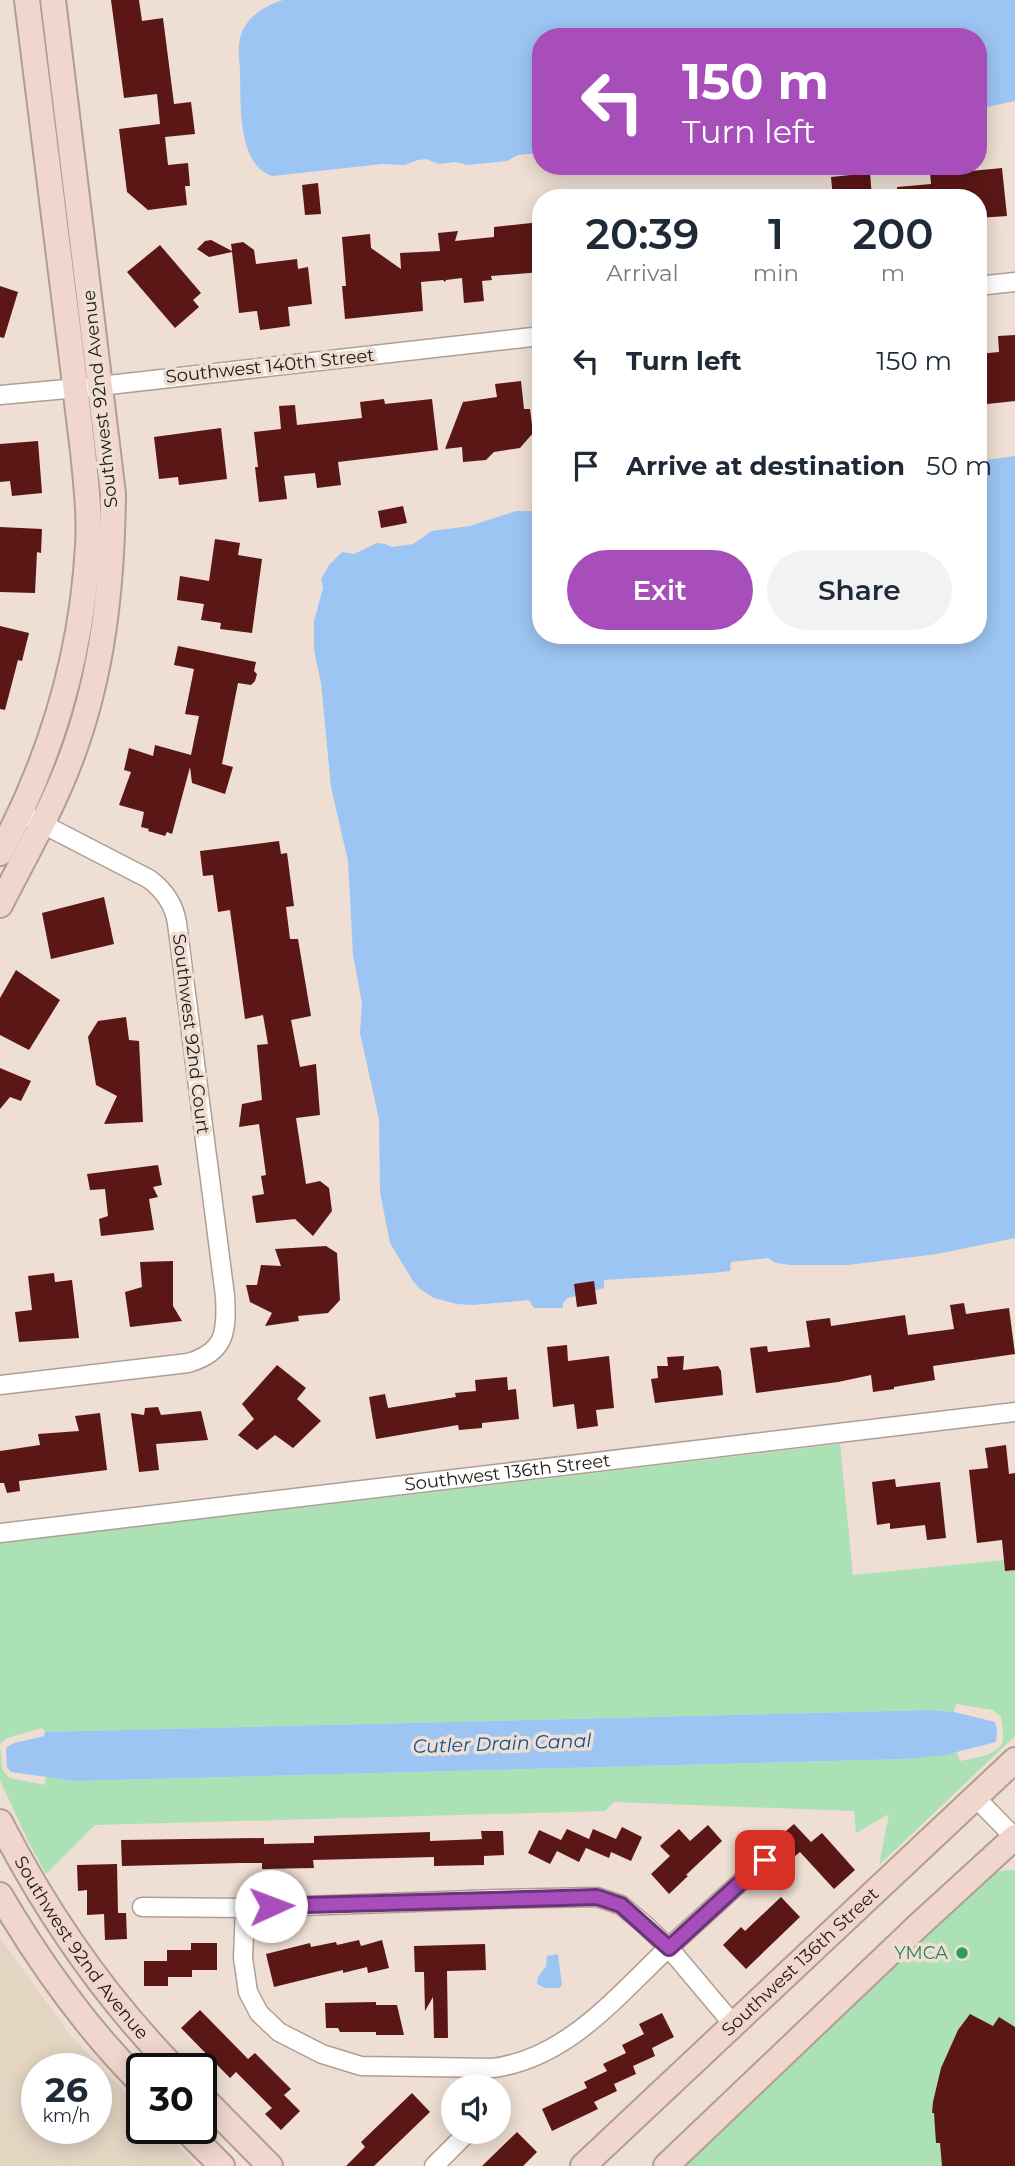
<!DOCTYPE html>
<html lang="en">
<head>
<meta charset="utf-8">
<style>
  :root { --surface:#fff; --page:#f2f2f3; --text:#1f2937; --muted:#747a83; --accent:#a74eba }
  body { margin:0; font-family:Montserrat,sans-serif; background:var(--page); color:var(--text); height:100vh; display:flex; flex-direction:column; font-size:26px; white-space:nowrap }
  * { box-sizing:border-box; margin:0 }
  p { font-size:23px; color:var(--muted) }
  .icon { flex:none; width:38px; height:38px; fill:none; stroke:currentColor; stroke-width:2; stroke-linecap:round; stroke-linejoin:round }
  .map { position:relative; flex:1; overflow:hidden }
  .side { position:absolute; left:532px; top:189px; width:455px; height:455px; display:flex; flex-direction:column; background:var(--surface); border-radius:28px; box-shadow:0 4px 18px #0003 }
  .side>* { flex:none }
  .hud { position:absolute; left:532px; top:28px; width:455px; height:147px; border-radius:28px; box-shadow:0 4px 18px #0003; background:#a74eba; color:#fff; overflow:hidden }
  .tools { position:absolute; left:441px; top:2074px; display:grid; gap:14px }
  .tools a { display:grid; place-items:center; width:70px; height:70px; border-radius:50%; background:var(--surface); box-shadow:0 4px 18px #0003; font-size:35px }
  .speed { position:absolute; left:21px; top:2053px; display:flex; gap:14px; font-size:35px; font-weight:700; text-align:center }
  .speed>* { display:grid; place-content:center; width:91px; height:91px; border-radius:50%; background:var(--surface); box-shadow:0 4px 18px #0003; line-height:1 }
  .speed small { font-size:18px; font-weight:400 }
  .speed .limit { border:4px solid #111; border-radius:10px; background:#fff; color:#111 }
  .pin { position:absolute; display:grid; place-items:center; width:60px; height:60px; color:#fff; margin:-30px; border-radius:14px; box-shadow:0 4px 10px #0006 }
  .me { position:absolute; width:77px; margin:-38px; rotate:88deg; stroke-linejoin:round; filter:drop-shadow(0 0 5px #0008) }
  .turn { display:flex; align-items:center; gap:24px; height:147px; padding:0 35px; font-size:32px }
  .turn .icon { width:91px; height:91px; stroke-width:2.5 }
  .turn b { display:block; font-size:49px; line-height:60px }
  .eta { display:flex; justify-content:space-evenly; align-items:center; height:119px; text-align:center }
  .eta b { font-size:42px; font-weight:600; line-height:49px }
  .primary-button { display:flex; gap:14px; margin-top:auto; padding:14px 35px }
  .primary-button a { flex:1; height:80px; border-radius:42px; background:var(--accent); color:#fff; font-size:28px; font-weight:600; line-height:80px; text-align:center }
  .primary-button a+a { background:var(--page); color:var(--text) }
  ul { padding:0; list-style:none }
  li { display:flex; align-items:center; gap:21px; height:105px; padding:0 35px }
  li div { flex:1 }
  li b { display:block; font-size:26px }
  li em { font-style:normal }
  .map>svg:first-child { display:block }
  .commercial { fill:#e4d5c3; fill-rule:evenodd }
  .green { fill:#abe1b5; fill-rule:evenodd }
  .water { fill:#9dc5f3 }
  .building { fill:#5a1715 }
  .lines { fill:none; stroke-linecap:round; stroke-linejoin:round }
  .street-casing { stroke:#ae9f95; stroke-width:21 }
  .secondary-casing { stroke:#ae9f95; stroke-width:28 }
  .street { stroke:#fff; stroke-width:18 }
  .secondary { stroke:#f1d6ce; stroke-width:24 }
  .route-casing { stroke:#6d3379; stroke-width:18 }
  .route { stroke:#a74eba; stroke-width:12 }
  .leisure-dot { fill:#2e9e5b; stroke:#eeded3; stroke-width:2.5 }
  .labels { text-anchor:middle; stroke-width:7; stroke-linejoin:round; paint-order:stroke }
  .street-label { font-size:18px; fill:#1e1814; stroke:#eeded3 }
  .leisure-label { font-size:18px; fill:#27864d; stroke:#eeded3; text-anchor:end }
  .water-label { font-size:19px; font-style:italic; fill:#0c5497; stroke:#eeded3 }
</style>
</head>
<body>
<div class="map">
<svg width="1015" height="2166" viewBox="0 0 1015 2166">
  <rect width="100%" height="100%" fill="#eeded3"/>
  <path class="commercial" d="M0,1938L71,2036L142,2109V2128H160L197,2166H0ZM37,2068H96V2128H37Z"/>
  <path class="green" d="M840,1444L853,1575L1015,1559V1736L879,1865L889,1814L856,1833L854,1811L614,1802L605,1811L95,1825L46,1874L28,1841L0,1780V1543ZM956,1704L993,1710L1001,1717C1002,1724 1004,1733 1003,1740C1000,1756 973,1758 960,1761L957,1752L908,1759L76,1781L46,1777L45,1785L9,1778L2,1769L0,1744L7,1738L42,1728L45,1732L931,1710L954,1712Z
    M1008,1870H1015V2166H682L989,1878L997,1872Z"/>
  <path class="water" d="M283,0H1015V101L978,109V37H541V154H527L518,155L507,161L468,165L455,162L439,164L426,159L418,160L405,165L382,164L273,176C236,166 241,99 240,69C239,57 237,44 242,32C249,15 267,5 283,0Z
    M1015,456V1238L937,1254L848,1265H791L776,1263L768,1258L731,1262L730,1271C688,1276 646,1277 604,1280V1288L568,1298L563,1303V1308H534L529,1300L473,1305L457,1304L434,1298L420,1289L413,1281L390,1243L380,1192L379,1119L360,1033L362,1003L353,955L348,861L331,787L321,683L314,650V621L323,588L321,579L329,565L342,552L354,554L377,543L385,544L392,547L413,544L432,531L470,526L516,511H541V635H978V461Z
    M931,1710L954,1712L995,1722L997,1729L996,1742L945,1755L908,1759L76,1781L11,1772L7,1767L6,1748L14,1743L44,1736L45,1732Z
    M558,1954L562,1985L559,1988H545L537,1984L538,1977L546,1966L547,1956Z"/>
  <path class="building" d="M111,0H139L142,21L163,18L174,104L191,102L195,134L165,137L168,165L188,163L190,186H185L187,205L148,210L127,192L119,129L160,124L157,94L124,98Z
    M1002,168L1007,216L978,218V198H898L897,187L931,184L930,172L950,170V173Z
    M870,173L872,198H833L831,177Z
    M318,183L321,214L305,215L302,185Z
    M541,222V272L491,276L492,280L482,281L484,301L464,303L462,278L446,280L445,282L443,280L421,282L423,311L345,319L342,286H346L342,237L370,234L371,248L401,269L400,253L440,251L438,233L458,231L455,241L494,237V227Z
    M211,240L232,251L231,244L243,242L254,250L256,264L297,259L298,269L308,267L312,304L288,307L290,326L260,330L257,311L239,313L232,252L209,257L197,249L205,241Z
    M160,245L201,293L193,300L199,307L175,328L127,272Z
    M0,286L18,292L4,338L0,337Z
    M1015,335V401L978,405V354L999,352L998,336Z
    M521,381L524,409H530L533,433L520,448L494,452L486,460L463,462L462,447L445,449L463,402L497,397L495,384Z
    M384,399L385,404L432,399L438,450L338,462L341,485L317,488L315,473L284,476L287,499L259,502L255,467H258L254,432L281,429L279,406L295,405L297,425L362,418L360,402Z
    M221,428L227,479L179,485L178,477L159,479L154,437Z
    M38,441L42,493L12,496L10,481L0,482V444Z
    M403,506L407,523L381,528L378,511Z
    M0,527L42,529L41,553L37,552L35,593L0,592Z
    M215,539L240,543L238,555L262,559L252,633L220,629L221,623L201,620L204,604L177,600L180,576L209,581Z
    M0,626L29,633L22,661L18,660L5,710L0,709Z
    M178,646L256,662L254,671L257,674L255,681L251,685L238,683L222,764L233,767L225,794L192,783L190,767L172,834L167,832L165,836L148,831L149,829L141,827L144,812L119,805L131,772L124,770L129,748L153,756L155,745L191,755L199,716L185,714L194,669L174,665Z
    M279,841L281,854L287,853L294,906L286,907L290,939H298L311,1016L291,1020L300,1067L316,1064L320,1115L296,1118L306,1184L320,1181L329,1188L332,1211L313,1236L295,1219L256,1223L252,1196L264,1194L261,1176L266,1175L259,1124L239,1127L242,1104L262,1100L257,1045L268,1044L263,1015L245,1019L230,910L218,912L213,875L203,876L200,851Z
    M104,897L114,944L51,959L42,913Z
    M16,970L60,1000L29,1050L0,1035V998Z
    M126,1017L129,1040L139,1041L143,1122L104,1124L117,1096L96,1085L88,1037L98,1021Z
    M0,1068L31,1081L21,1101L10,1097L0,1109Z
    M158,1165L162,1185L153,1187L158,1197L149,1199L154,1230L101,1236L99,1219L108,1216L105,1189L90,1190L87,1174Z
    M326,1246L337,1253L340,1300L328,1313L298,1316L299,1321L265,1326L272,1313L250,1302L246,1285H257L261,1265L281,1266L275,1249Z
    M173,1261V1306L182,1321L130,1327L125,1292L142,1287L140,1262Z
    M54,1273L55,1282L72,1280L79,1338L19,1342L15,1312L32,1310L28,1276Z
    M594,1281L597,1304L577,1307L574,1284Z
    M964,1303L966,1314L1009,1308L1015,1354L933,1366L935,1380L894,1387V1389L873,1392L871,1375L838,1382L756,1393L750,1348L767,1346L768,1352L810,1347L806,1321L830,1318L831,1326L905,1315L908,1335L954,1329L950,1305Z
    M567,1345L568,1361L609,1356L614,1408L596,1410L598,1426L577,1429L574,1404L553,1407L547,1347Z
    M684,1356L683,1370L718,1366L721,1371L723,1395L655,1403L651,1379L658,1378L657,1366H668L667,1357Z
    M277,1365L306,1388L297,1399L321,1421L293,1448L275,1435L257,1450L238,1435L254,1419L242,1404Z
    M507,1377L508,1390L516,1389L519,1419L482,1423V1428L459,1430L458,1425L376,1439L369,1397L385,1394L388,1408L456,1397L455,1393L476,1391L475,1380Z
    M158,1407L161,1415L201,1411L208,1440L156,1444L159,1470L139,1472L131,1413L144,1415L145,1408Z
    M100,1413L107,1470L19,1481L20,1491L7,1493L4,1483H0V1451L40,1445L38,1434L79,1431L75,1416Z
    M1006,1445L1009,1474L1015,1473V1570L1005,1571L1002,1540L977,1543L969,1470L988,1468L985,1448Z
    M895,1479L896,1487L940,1482L946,1538L927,1540L925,1525L890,1529V1523L877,1525L872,1482Z
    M794,1824L811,1842L822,1833L855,1870L834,1889L800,1852L795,1856L778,1838Z
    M708,1825L722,1841L686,1875L688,1876L669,1894L651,1874L670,1856L660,1846L679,1829L690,1841Z
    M622,1827L642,1837L631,1861L611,1852L609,1858L586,1848L579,1862L557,1851L550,1864L528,1853L539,1830L561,1840L567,1829L589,1839L593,1829L616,1839Z
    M481,1831H503L504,1855L484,1856V1865L434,1866V1857L313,1860L314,1868L262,1869V1863H241L122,1866L121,1840L264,1838V1844L314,1843V1836L430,1832V1841L482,1839Z
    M117,1864L118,1913H126L127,1939L105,1940L104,1914L87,1915V1890L78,1891L77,1865Z
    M781,1897L800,1917L746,1969L723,1945L741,1927L745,1931Z
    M359,1940L361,1946L382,1940L389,1968L368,1973L367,1967L343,1973V1970L274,1987L266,1954L310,1943L311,1947L336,1942L337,1945Z
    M191,1943H217V1970H192V1977H168V1986H144V1961H167V1950H191Z
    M485,1944L486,1970L447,1971L448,2038H434L433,1997L425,2011L424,1972H415L414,1946Z
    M376,2002V2005H397L404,2035H376V2032H340L338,2028H326L325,2003Z
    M200,2010L248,2059L255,2053L291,2089L284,2095L300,2111L281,2130L265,2114L272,2108L236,2072L230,2078L181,2028Z
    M662,2013L674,2037L652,2048L655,2056L633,2066L636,2074L614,2084L617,2091L594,2102L598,2109L552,2131L542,2109L587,2088L584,2082L607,2071L603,2064L626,2053L622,2045L644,2034L639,2024Z
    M970,2014L993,2026L999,2017L1015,2027V2166H942L940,2143H936L934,2113H932L933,2102L941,2068L950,2048L958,2030Z
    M412,2093L430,2112L374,2166H346L365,2147L361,2142Z
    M517,2132L537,2152L523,2166H482Z"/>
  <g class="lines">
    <g class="street-casing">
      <g id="street">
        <path d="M978,286L1015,282"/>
        <path d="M0,395L100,386L541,336"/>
        <path d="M0,1385L188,1363C226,1352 227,1331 225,1296L177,923C174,904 164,890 149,879L33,819"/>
        <path id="s1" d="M0,1533L1015,1412"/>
        <path d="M975,1797L1015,1838"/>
        <path d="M142,1907L245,1908L498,1899L597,1897L621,1905L645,1925L669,1948L733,2024"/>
        <path d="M245,1908L243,1958L248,1992L259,2013L279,2032L322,2054L361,2066L493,2068C567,2058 614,1999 666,1950C699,1920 732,1890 765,1860"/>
        <path d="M434,2166L468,2132"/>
      </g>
    </g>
    <g class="secondary-casing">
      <g id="secondary">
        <path d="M0,853C51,758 82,654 88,546C90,514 86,483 83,451C78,413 74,374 69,336C55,224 41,112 27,0"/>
        <path d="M0,905C24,858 51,811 70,761C103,675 112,586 113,494L53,0"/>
        <path id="s2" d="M0,1822C46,1912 103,1995 174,2068"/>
        <path d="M0,1895C40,1963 86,2028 142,2084"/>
        <path d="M201,2096L270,2166"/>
        <path d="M184,2128L222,2166"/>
        <path id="s3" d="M583,2166L1015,1760"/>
        <path d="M666,2166L919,1925L1015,1837"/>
      </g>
    </g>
    <use href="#street" class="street"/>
    <use href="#secondary" class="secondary"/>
  </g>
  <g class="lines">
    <g class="route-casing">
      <path id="route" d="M271,1906L597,1897L621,1905L669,1948L765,1860"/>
    </g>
    <use href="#route" class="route"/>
  </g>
  <circle class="leisure-dot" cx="962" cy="1953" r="7"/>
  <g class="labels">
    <g class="street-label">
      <text transform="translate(270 366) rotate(-6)" y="6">Southwest 140th Street</text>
      <text transform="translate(100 399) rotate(-96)" y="6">Southwest 92nd Avenue</text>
      <text transform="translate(191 1034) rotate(83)" y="6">Southwest 92nd Court</text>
      <text dy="6" stroke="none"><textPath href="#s1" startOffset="511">Southwest 136th Street</textPath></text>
      <text dy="6" stroke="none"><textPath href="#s2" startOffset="150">Southwest 92nd Avenue</textPath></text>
      <text dy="6" stroke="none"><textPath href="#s3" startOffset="298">Southwest 136th Street</textPath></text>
    </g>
    <g class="leisure-label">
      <text x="948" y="1959">YMCA</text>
    </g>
    <g class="water-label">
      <text transform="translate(502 1743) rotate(-2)" y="7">Cutler Drain Canal</text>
    </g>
  </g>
</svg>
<div class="tools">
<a><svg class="icon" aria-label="sound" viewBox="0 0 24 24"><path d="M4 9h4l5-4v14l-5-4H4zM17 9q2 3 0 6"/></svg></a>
</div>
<div class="speed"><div>26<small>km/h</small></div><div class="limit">30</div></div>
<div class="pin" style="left:765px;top:1860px;background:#d93025"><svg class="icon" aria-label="arrive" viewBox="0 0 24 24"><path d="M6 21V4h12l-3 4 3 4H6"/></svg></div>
<svg class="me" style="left:271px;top:1906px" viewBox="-20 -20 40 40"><circle r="19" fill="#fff"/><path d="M0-13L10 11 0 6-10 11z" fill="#a74eba"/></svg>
<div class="hud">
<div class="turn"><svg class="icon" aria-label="left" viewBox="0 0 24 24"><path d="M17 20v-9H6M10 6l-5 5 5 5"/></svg><div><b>150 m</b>Turn left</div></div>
</div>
<section class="side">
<div class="eta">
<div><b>20:39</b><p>Arrival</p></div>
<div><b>1</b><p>min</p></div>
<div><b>200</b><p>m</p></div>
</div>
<ul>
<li><svg class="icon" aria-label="left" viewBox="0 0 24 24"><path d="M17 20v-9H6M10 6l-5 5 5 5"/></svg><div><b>Turn left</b></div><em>150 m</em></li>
<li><svg class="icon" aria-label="arrive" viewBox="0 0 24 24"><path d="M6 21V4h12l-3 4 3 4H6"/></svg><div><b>Arrive at destination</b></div><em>50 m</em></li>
</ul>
<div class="primary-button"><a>Exit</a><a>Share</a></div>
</section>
</div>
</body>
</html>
